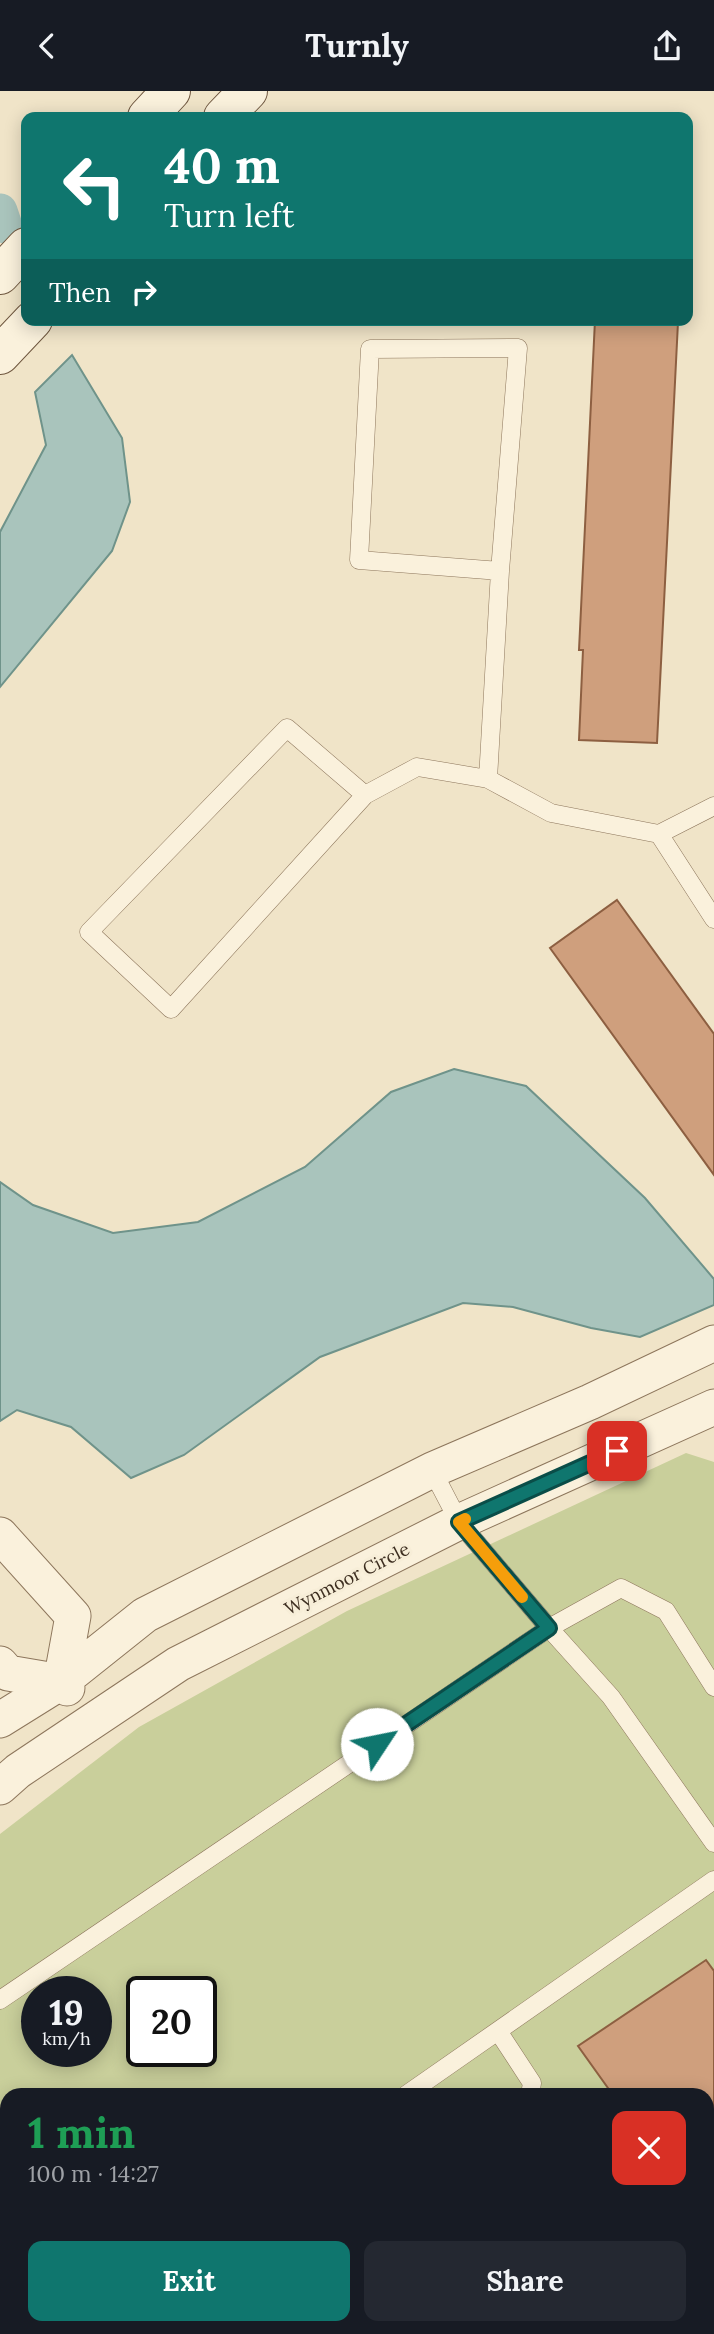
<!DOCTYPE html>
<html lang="en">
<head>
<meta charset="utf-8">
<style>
  :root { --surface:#171b24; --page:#242831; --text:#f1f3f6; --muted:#9ea1a6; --accent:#0f766e }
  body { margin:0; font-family:Lora,serif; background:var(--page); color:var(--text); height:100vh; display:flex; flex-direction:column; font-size:26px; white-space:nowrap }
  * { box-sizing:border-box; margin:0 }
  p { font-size:23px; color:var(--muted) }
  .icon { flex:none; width:38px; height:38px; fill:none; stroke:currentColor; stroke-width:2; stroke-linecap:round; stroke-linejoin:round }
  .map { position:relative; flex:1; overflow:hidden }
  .drawer { position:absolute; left:0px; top:1997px; width:714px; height:247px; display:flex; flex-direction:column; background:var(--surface); border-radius:21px 21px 0 0; box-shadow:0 4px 18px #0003 }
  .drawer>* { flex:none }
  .top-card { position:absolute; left:21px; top:21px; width:672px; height:214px; border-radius:14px; box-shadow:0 4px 18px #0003; background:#0f766e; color:#fff; overflow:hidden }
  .speed { position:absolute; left:21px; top:1885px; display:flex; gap:14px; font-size:35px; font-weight:700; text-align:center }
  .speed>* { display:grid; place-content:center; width:91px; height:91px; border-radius:50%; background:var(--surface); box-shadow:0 4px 18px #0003; line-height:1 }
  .speed small { font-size:18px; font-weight:400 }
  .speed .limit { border:4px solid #111; border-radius:10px; background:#fff; color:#111 }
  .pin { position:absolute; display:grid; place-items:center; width:60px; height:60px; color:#fff; margin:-30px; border-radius:14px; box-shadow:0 4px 10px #0006 }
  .me { position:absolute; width:77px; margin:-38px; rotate:56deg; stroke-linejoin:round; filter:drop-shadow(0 0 5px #0008) }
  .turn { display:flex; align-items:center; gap:24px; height:147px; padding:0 28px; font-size:32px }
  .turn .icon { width:91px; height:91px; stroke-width:2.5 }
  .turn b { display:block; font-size:49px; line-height:60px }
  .then { display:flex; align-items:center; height:66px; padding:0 28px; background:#0003; gap:14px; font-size:26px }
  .round { display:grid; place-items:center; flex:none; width:74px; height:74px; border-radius:14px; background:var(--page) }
  .summary { display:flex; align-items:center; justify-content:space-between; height:119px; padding:0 28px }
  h1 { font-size:42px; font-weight:700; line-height:52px; color:#1e9e55 }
  .action { display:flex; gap:14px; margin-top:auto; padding:14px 28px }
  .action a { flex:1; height:80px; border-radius:14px; background:var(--accent); color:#fff; font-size:28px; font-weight:700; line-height:80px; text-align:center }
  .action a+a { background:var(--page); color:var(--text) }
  header { display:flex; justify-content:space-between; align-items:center; height:91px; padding:0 28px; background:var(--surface); font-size:32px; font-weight:700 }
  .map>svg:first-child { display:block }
  .green { fill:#c9cf9b; fill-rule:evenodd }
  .water { fill:#a9c4bc; stroke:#6f938a; stroke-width:2 }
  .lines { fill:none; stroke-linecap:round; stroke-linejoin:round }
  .canal { stroke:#a9c4bc; stroke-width:35 }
  .building { fill:#cf9f7d; stroke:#8d5f41; stroke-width:2 }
  .lane-casing { stroke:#8d765c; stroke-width:19 }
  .street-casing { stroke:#8d765c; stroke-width:37 }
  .secondary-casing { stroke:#6f573f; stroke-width:40 }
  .path { stroke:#8d765c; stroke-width:4.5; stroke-dasharray:5 3.5; stroke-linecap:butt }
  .lane { stroke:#faf1dc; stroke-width:18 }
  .street { stroke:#faf1dc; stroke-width:35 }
  .secondary { stroke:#faf1dc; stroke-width:38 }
  .route-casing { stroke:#0a4d48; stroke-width:18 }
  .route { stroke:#0f766e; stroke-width:12 }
  .slow { stroke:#f59e0b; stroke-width:12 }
  .labels { text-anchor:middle; stroke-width:6; stroke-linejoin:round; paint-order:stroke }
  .street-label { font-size:18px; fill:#3d2e20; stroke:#f7eed8 }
</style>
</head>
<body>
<header><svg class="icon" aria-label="back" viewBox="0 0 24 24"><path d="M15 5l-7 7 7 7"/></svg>Turnly<svg class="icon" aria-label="share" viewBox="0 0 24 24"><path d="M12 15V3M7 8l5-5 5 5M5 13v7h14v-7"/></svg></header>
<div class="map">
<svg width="714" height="2243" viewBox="0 0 714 2243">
  <rect width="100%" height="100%" fill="#f0e4c8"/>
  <path class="green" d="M686,1362L714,1371V2243H0V1743L139,1636L347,1520ZM37,1900H96V1960H37ZM142,1900H201V1960H142ZM7,2004H707V2236H7Z"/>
  <path class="water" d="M72,264L122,347L130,411L112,460L0,596V441L46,354L35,301Z
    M454,978L526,995L645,1107L714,1188V1214L640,1246L591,1237L513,1216L463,1212L320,1266L184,1364L131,1387L71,1336L17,1319L0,1330V1091L33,1114L113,1142L198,1131L305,1076L391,1001Z"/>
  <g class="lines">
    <path class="canal" d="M0,120L5,135"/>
  </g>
  <path class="building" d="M595,229L678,231L657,652L579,649L583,559H579Z
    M617,809L714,943V1084L550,857Z
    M706,1869L714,1880V2186L707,2191V2004H613L578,1955Z
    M172,2236H275L280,2243H163Z
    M304,2236H521L512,2243H294Z"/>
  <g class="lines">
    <g class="lane-casing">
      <path id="lane" d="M488,688L500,480L518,257L370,258L359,469L500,480
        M365,704L287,637L89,841L171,918L365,704L417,676L488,688L551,722L659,743L714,828
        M659,743L714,715
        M432,1379L459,1431L549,1537L611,1606L714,1752
        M0,1909L549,1537L621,1497L666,1520L714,1596
        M498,1940L532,1992L530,2004
        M406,2004L714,1789
        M0,2236L13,2243
        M47,2243L63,2236"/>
    </g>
    <g class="street-casing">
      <path id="street" d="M0,1444L73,1525L61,1591
        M0,1573L8,1582L61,1591L67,1597
        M0,1629L61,1591L145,1524L432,1379L590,1311L714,1252
        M0,1696L18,1680L178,1573L459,1431L714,1316"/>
    </g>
    <g class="secondary-casing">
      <path id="secondary" d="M147,26L171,0
        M223,26L248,0
        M0,184L26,156
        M0,264L33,229"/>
    </g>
    <path class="path" d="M707,2229L714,2224
      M688,2243L697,2236"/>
    <use href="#lane" class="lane"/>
    <use href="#street" class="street"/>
    <use href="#secondary" class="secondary"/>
  </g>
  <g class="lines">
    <g class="route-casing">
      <path id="route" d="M377,1653L549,1537L459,1431L617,1360"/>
    </g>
    <use href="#route" class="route"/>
    <path class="slow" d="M465,1428L459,1431L522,1506"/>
  </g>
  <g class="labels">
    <g class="street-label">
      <text transform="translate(347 1488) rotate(-27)" y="6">Wynmoor Circle</text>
    </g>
  </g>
</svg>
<div class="speed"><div>19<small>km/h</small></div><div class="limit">20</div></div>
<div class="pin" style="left:617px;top:1360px;background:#d93025"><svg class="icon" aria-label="arrive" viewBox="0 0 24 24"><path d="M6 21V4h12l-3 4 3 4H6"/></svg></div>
<svg class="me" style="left:377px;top:1653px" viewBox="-20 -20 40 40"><circle r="19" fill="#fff"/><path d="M0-13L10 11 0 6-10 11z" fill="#0f766e"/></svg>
<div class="top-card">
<div class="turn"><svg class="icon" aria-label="left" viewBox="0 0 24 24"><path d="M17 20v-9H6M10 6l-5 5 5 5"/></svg><div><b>40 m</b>Turn left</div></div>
<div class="then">Then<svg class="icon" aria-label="right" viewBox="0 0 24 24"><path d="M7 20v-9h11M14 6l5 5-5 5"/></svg></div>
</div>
<section class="drawer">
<div class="summary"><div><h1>1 min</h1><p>100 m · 14:27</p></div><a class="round" style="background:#d93025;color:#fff"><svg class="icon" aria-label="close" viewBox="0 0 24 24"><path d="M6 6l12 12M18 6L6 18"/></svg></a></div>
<div class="action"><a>Exit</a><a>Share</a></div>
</section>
</div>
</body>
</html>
